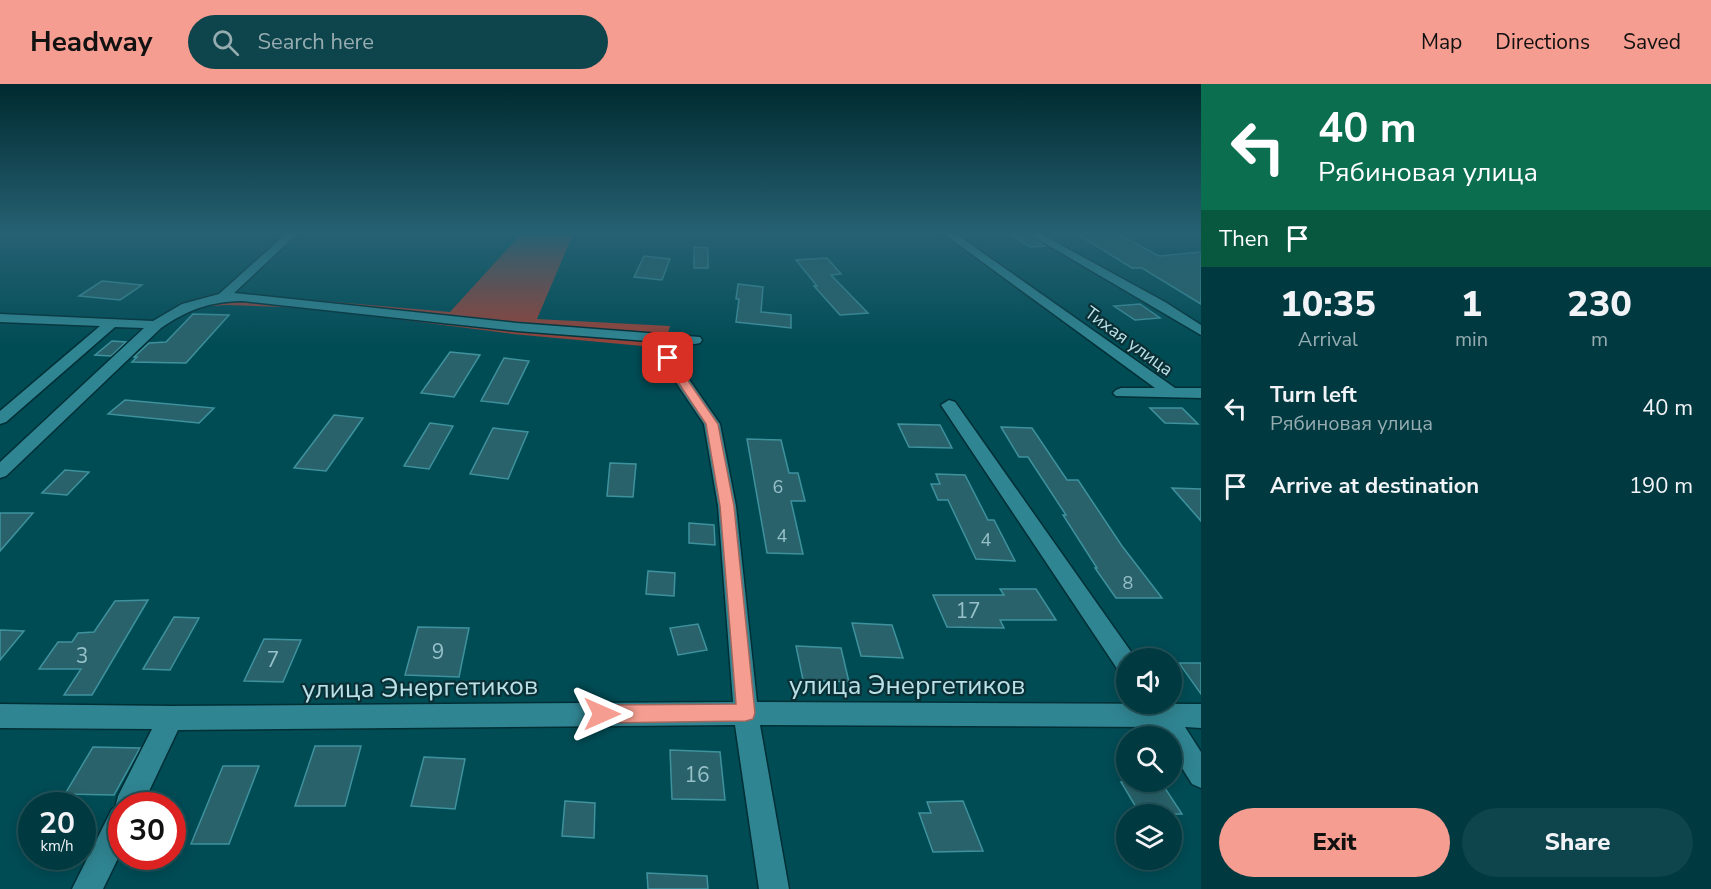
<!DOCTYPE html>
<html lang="en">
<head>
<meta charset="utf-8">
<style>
  :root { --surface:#003940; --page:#0e444b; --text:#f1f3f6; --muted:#95acb1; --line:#225359; --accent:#f59d90 }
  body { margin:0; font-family:"Nunito Sans",sans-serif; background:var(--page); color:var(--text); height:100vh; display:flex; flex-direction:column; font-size:22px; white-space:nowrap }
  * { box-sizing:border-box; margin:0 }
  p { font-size:20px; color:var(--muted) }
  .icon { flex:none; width:33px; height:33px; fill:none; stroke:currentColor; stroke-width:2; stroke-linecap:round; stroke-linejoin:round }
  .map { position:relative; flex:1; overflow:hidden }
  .sheet { display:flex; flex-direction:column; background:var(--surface); width:510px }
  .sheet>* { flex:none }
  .top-card { background:#0b6e4f; color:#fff; overflow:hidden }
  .buttons { position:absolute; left:1116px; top:564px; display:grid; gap:12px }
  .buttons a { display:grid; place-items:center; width:66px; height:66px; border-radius:50%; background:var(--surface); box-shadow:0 3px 15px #0003,0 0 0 2px var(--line); font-size:30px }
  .speed { position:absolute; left:18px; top:708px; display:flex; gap:12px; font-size:30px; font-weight:700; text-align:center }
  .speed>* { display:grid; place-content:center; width:78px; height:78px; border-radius:50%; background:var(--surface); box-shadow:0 3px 15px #0003,0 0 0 2px var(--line); line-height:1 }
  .speed small { font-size:15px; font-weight:400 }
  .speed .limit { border:9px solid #d22; background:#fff; color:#111 }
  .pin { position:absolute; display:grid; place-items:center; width:51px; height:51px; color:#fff; margin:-26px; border-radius:12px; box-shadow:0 3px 9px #0006 }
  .me { position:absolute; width:66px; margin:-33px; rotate:90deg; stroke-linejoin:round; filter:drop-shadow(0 0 4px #0008) }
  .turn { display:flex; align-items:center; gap:21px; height:126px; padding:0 18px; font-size:27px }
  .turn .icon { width:78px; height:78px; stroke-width:2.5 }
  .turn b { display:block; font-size:42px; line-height:51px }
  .then { display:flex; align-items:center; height:57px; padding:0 18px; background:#0003; gap:12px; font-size:22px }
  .eta { display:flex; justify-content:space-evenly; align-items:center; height:102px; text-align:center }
  .eta b { font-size:36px; font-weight:800; line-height:42px }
  .primary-button { display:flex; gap:12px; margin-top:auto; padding:12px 18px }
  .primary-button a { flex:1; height:69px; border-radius:36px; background:var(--accent); color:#111; font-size:24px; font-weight:800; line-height:69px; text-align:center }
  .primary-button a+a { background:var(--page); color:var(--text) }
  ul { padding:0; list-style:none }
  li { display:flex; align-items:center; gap:18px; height:78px; padding:0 18px }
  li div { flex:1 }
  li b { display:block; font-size:22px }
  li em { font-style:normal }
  header { display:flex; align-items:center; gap:36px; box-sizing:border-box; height:84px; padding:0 30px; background:var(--accent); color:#111 }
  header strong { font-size:28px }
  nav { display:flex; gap:33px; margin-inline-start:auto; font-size:21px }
  .search { width:420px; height:54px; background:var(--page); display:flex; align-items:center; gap:15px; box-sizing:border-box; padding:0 21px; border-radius:33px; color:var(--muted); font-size:22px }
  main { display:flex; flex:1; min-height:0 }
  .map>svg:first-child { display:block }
  .green { fill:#984238 }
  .building { fill:#29626a; stroke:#3e929e; stroke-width:1.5 }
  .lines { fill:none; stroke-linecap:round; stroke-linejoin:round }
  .minor-casing { stroke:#002f36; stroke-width:3 }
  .minor { fill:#308592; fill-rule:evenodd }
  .route { fill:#f59d90; stroke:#9f665e; stroke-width:1.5 }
  .labels { text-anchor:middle; stroke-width:4.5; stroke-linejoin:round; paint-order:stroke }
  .far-street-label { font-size:18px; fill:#bbe1e8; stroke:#0a2f34 }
  .number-label { font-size:18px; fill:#96c1c8 }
  .near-number-label { font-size:21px; fill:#96c1c8 }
  .near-street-label { font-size:26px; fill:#bbe1e8; stroke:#0a2f34 }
</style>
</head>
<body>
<header>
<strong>Headway</strong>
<div class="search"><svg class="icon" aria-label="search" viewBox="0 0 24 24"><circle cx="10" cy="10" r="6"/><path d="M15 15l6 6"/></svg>Search here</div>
<nav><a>Map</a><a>Directions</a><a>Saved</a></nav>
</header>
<main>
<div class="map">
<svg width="1201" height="805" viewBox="0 0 1201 805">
  <rect width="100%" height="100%" fill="#004c55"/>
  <path class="green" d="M521,150H573L537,235L670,242L664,264L513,250L310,224L226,221L199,223L174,236L158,237L181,219L221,208L450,228Z"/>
  <path class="building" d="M1010,150H1027L1045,162L1030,163Z
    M1077,150H1118L1159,172L1201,168V220L1142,184H1132Z
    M694,163L708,164V184H694Z
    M644,172L670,175L662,196L634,193Z
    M827,174L841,190L831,191L868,229L840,231L814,202H817L796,176Z
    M102,197L142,201L120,216L79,212Z
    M738,200L763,203L761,228L791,231V244L736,238L739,215H736Z
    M1140,220L1160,234L1135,236L1114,222Z
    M193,230L229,231L186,279L132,278L137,273H134L149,259L166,258Z
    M112,257L126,258L111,272L95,271Z
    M450,268L480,271L454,313L421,309Z
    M504,274L529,277L508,320L481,317Z
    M125,316L214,324L199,339L108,330Z
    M1150,324H1182L1198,340L1165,339Z
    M334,331L363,334L326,387L294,384Z
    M430,339L453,342L429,385L404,382Z
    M898,340L940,341L952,364L909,363Z
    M1001,343L1032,344L1067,396H1078L1122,462L1162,514H1116L1095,484H1097L1063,431H1066L1028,373H1019Z
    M493,344L528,348L508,395L470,390Z
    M747,355L781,356L789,389H798L805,417H791L803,470L767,469Z
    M610,379L636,380L633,413L607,412Z
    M65,386L89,388L67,411L42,409Z
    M936,390L965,391L988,436H994L1015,477L976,475L948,416H938L931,400H940Z
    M1172,404L1201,405V437Z
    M0,429H33L0,467Z
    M689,439L714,441L715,461L689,459Z
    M648,487L675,489L674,512L646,510Z
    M1000,505H1036L1056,536H1000L1004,544L947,543L933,511H1004Z
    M148,516L92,611H64L81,585H39L58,558H72L78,549L94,548L115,517Z
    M174,533L199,534L170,586L143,585Z
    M852,539L892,541L903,574L861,572Z
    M698,540L707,566L678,571L670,544Z
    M418,543L469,544L459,593L405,591Z
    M0,546L24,547L0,576Z
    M264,555L301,556L283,598L244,597Z
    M796,562L841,564L849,598L803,596Z
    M1179,579H1201V610Z
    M315,662H361L345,722H295Z
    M93,663L140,664L114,711L65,710Z
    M670,666L720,668L725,716L672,715Z
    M424,673L465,675L455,725L411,722Z
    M223,682H259L229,760H191Z
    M1121,698H1161L1182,730H1140Z
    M565,717L595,719L594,754L562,752Z
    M963,717L983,767L933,768L919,729H931L927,718Z
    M647,789L707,792L708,805H648Z"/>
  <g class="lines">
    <g class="minor-casing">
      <path id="minor" d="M286,150H297L234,209L517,239L700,253L702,256L700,259L695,260L663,258L720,340L736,422L757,618L1201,620V644L1185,643L1201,668V704L1192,700L1172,668V652H1162L1156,643L760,641L789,805H759L735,641L178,646L142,722H122V766L103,805H72L112,725L115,724L118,712L152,645L0,644V620L171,622L733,618L718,422L704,340L648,257L517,247L243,217C211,217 187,226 161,244L6,392L0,394V378L144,244L115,243L6,338L0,340V327L100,242L0,238V230L153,237L182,220L219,210Z
        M944,150H956L1175,304H1201V314L1116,312L1113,309L1116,306L1121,304H1155Z
        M1029,150H1041L1165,218L1201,241V251Z
        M949,316L955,318L1134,572L1135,574H1126V589L1118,586L941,321Z"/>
    </g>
    <use href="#minor" class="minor"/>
  </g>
  <linearGradient id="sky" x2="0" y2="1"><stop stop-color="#002a2f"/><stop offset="0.57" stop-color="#266173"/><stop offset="1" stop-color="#266173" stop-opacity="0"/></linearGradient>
  <rect width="1201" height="262" fill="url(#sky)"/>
  <path class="route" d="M668,271L671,272L718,340L734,422L755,629L753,635L746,637L602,639L596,636L593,630L596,624L602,621L736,620L720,422L706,340L662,274Z"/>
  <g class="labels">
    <g class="far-street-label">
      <text transform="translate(1129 257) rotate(36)" y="6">Тихая улица</text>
    </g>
    <g class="number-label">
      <text x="778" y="409">6</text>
      <text x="782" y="458">4</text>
      <text x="986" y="462">4</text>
      <text x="1128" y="505">8</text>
    </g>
    <g class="near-number-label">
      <text x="968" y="534">17</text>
      <text x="438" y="575">9</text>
      <text x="82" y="579">3</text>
      <text x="273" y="583">7</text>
      <text x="697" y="698">16</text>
    </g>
    <g class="near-street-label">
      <text x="907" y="610">улица Энергетиков</text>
      <text transform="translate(420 603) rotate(-1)" y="9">улица Энергетиков</text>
    </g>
  </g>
</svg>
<div class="buttons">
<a><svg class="icon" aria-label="sound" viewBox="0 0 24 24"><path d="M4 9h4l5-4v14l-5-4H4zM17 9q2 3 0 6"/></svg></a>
<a><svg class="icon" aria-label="search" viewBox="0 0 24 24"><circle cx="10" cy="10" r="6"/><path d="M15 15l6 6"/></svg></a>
<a><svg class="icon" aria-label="layers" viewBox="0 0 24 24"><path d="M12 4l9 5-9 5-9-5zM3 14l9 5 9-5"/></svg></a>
</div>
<div class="speed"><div>20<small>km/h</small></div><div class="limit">30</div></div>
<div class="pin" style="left:668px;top:274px;background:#d93025"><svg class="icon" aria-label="arrive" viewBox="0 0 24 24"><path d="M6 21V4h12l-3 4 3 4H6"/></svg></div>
<svg class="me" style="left:602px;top:630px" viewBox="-20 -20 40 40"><path d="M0-17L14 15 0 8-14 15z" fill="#f59d90" stroke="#fff" stroke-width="4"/></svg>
</div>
<section class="sheet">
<div class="top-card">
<div class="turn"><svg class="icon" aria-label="left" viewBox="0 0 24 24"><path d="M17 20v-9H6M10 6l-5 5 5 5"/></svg><div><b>40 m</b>Рябиновая улица</div></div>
<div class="then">Then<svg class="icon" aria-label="arrive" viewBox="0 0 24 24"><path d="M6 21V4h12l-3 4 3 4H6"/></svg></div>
</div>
<div class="eta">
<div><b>10:35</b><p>Arrival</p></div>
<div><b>1</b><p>min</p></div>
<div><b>230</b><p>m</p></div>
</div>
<ul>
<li><svg class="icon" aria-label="left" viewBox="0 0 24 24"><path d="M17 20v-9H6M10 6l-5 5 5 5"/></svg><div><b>Turn left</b><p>Рябиновая улица</p></div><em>40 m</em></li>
<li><svg class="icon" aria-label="arrive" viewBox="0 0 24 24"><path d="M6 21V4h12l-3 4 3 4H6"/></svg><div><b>Arrive at destination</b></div><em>190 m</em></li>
</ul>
<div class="primary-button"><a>Exit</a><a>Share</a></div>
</section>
</main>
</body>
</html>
